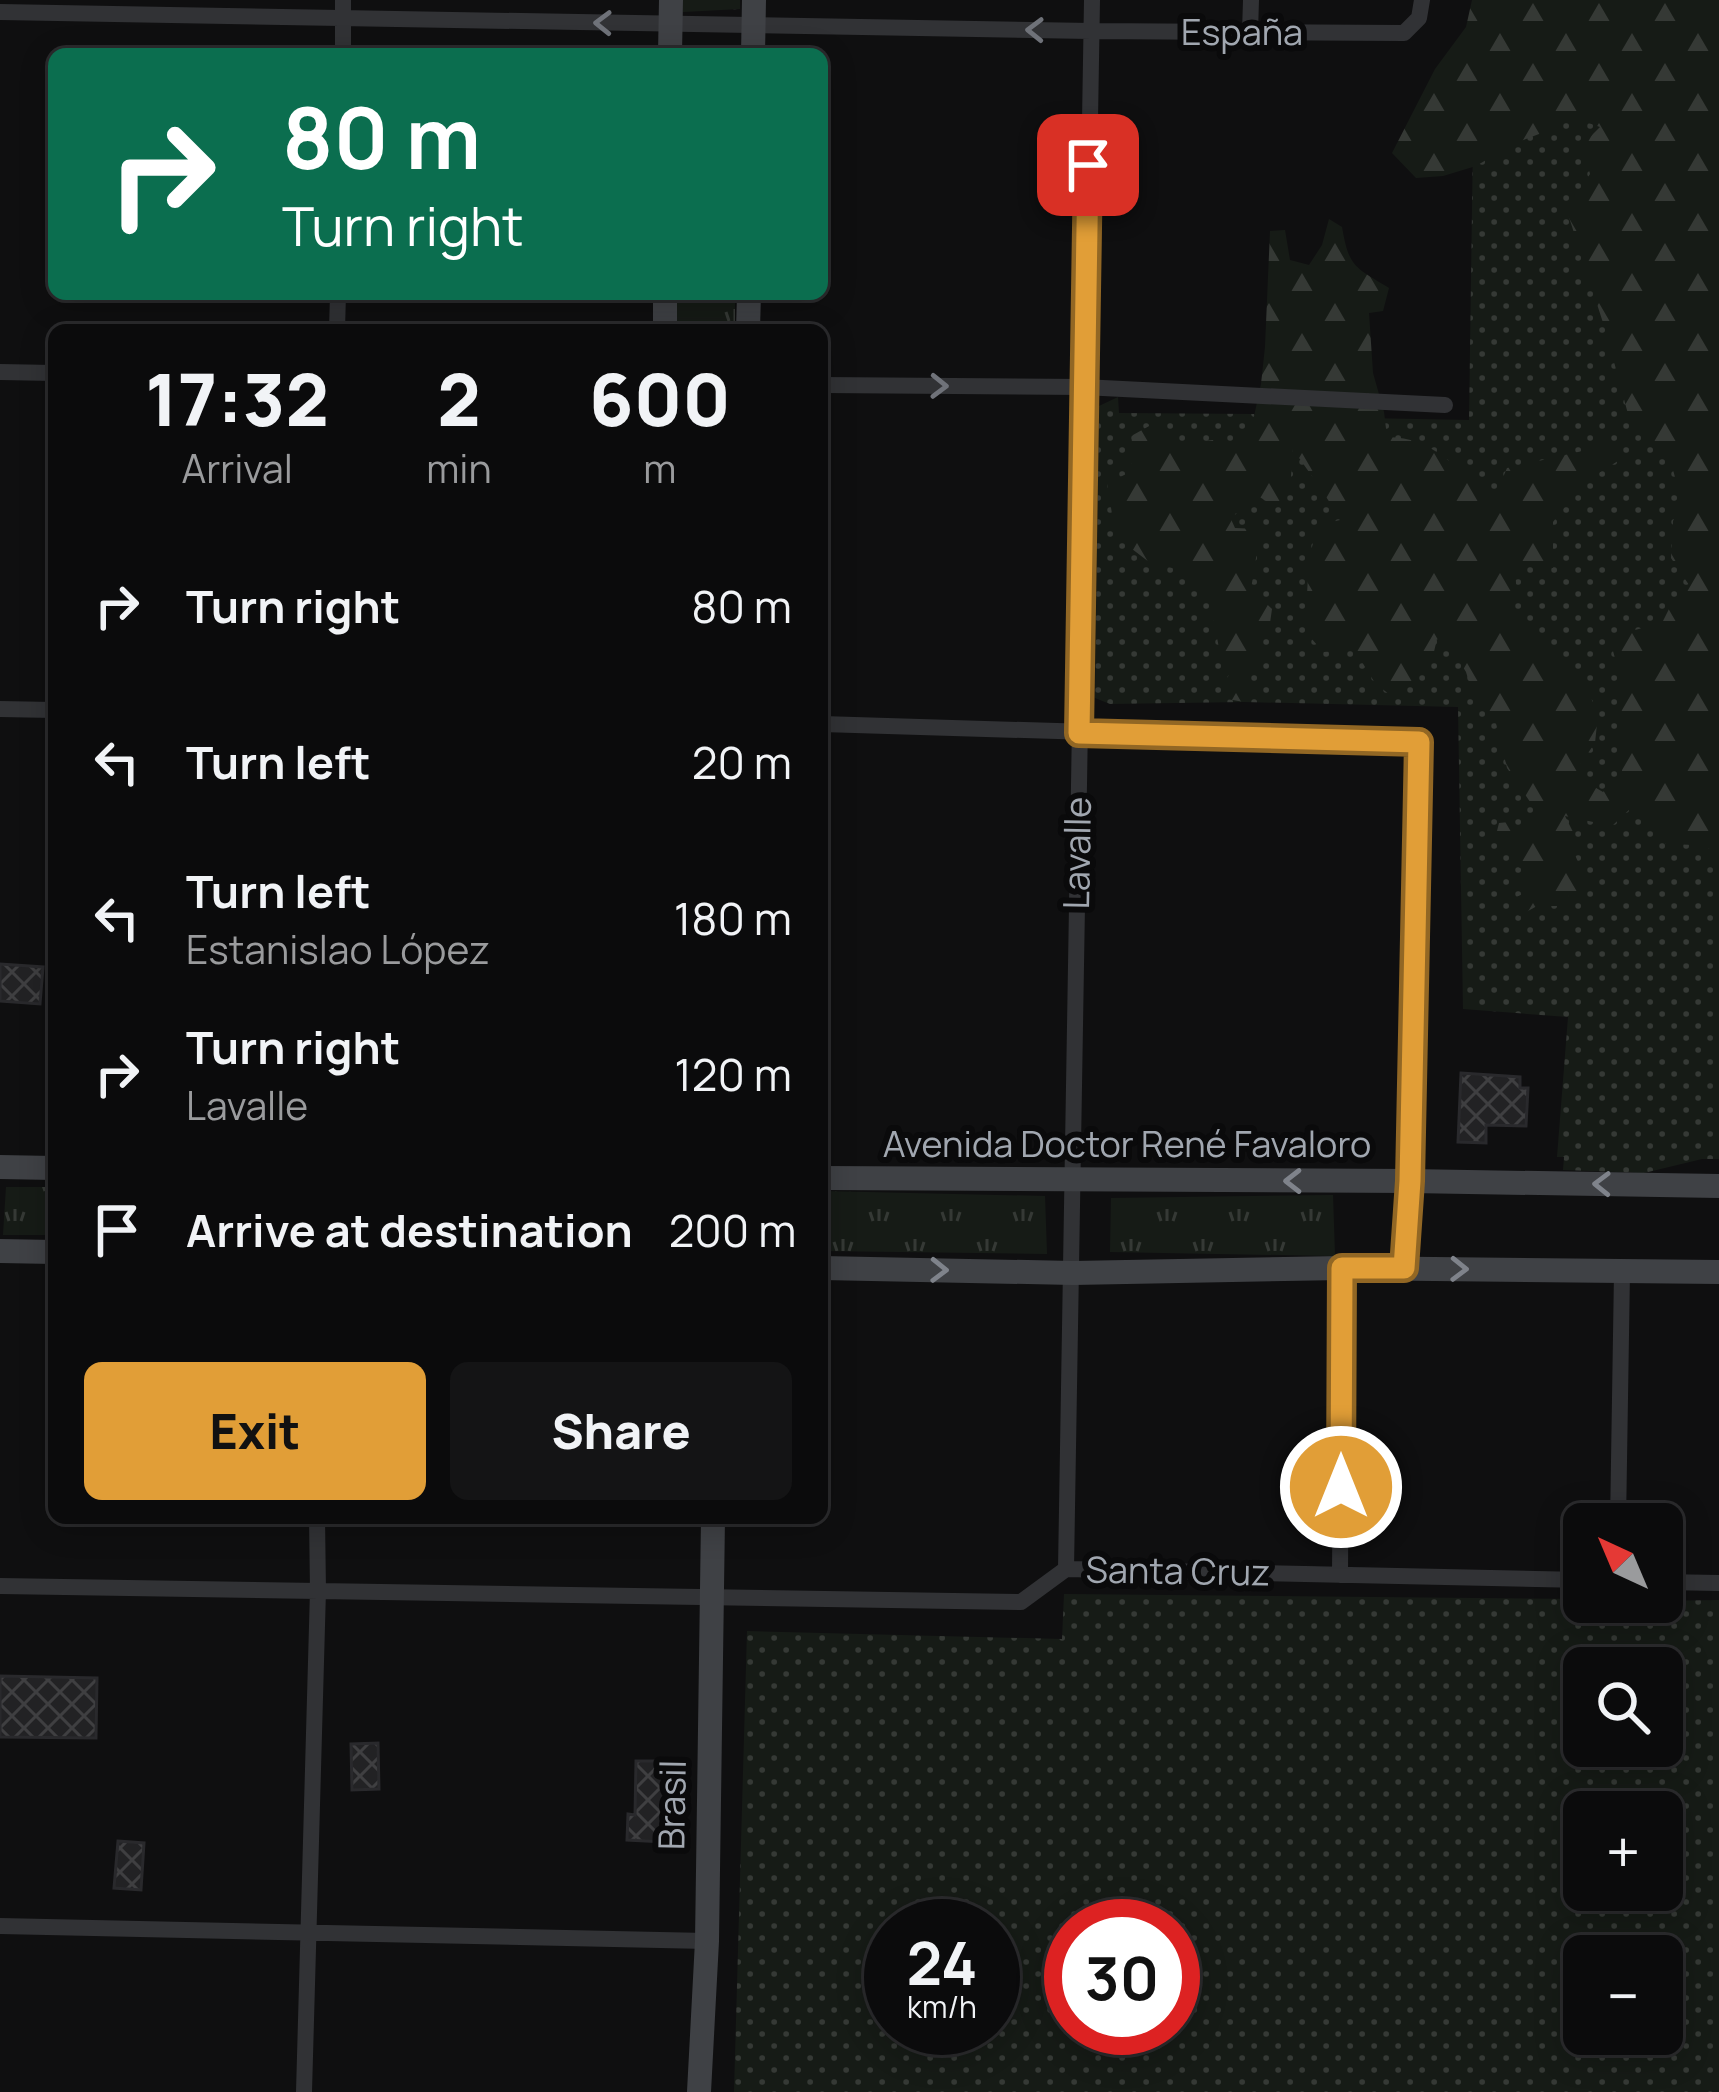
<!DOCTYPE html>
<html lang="en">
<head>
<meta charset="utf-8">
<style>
  :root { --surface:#0b0b0c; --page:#141415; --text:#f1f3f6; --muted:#9a9b9d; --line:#2b2b2d; --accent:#e19e37 }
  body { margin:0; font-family:Manrope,sans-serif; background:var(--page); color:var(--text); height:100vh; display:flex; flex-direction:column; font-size:45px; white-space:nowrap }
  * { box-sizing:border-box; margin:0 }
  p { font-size:39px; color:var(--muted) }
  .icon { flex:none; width:66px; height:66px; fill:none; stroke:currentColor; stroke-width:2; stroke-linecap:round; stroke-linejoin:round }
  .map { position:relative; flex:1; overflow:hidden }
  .side { position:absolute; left:48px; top:324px; width:780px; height:1200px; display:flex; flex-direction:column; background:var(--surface); border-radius:18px; box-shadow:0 6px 30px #0003,0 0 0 3px var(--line) }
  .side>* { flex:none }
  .guide { position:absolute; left:48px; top:48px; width:780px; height:252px; border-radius:18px; box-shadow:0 6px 30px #0003,0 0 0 3px var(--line); background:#0b6e4f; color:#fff; overflow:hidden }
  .needle { width:78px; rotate:316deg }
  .fabs { position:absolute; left:1563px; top:1503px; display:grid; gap:24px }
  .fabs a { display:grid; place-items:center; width:120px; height:120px; border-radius:18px; background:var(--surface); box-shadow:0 6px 30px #0003,0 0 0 3px var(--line); font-size:60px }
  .speed { position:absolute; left:864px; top:1899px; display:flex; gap:24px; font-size:60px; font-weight:700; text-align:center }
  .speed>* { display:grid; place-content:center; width:156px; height:156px; border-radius:50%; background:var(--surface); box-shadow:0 6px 30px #0003,0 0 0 3px var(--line); line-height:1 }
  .speed small { font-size:30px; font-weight:400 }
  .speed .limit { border:18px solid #d22; background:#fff; color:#111 }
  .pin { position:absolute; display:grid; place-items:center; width:102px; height:102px; color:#fff; margin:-51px; border-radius:24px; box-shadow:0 6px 18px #0006 }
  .me { position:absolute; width:132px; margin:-66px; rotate:0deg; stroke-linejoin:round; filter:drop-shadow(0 0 9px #0008) }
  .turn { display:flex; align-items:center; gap:42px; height:252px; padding:0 36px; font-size:54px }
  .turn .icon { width:156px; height:156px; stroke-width:2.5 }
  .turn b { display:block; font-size:84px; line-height:102px }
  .eta { display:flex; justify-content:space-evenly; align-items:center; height:204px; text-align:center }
  .eta b { font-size:72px; font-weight:800; line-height:84px }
  .button { display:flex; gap:24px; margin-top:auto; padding:24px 36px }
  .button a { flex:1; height:138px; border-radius:18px; background:var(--accent); color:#111; font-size:48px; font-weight:800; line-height:138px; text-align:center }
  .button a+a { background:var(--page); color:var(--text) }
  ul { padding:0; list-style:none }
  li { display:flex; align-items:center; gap:36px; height:156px; padding:0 36px }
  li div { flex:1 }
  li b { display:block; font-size:45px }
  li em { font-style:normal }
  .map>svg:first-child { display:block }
  .grass { fill:url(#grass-dots); fill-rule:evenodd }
  .forest { fill:url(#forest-firs) }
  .park { fill:url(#park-tufts) }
  .building { fill:url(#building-cross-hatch); stroke:#29292c; stroke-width:3 }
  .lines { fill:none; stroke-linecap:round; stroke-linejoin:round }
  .street { stroke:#313235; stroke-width:16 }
  .secondary { stroke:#3f4145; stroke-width:24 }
  .oneway { stroke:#6f7279 }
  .oneway2 { stroke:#7f838b }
  .route-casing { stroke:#926724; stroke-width:30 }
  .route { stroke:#e19e37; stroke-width:21 }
  .labels { text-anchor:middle; stroke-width:12; stroke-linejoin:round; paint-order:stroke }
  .street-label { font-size:36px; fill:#a1a7b0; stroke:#0a0a0b }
</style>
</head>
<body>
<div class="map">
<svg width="1719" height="2092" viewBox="0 0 1719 2092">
  <defs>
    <pattern id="grass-dots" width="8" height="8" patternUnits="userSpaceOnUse" patternTransform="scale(3)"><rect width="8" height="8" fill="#161b16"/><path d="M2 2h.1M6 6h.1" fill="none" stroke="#353935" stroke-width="1.8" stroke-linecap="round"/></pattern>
    <pattern id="forest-firs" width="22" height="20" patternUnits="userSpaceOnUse" patternTransform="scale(3)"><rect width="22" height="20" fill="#161b16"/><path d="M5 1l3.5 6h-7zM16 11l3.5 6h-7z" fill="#353935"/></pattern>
    <pattern id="park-tufts" width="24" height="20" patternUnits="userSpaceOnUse" patternTransform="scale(3)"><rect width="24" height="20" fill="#161b16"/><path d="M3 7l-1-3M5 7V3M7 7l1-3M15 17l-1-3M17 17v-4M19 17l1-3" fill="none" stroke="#353935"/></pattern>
    <pattern id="building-cross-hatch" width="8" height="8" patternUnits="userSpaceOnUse" patternTransform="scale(3)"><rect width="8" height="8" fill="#222224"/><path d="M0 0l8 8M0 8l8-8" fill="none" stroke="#3f3f41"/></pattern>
  </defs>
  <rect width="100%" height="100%" fill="#0f0f10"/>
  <path class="grass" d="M1475,0H1719V1159H1702L1644,1173L1563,1170L1564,1157H1557L1568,1017L1463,1009L1458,707L1244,702L1110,704L1095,698L1099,406L1118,397L1119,413L1254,414L1255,416L1469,420Z
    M1064,1594L1584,1599V1602L1719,1600V2092H734L747,1631L1062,1639ZM1662,1668V1746H1584V1668ZM1662,1812V1890H1584V1812ZM993,1926V2028H891V1926ZM1071,1926H1173V2028H1071ZM1584,1956H1662V2034H1584Z"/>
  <path class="forest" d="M1472,0H1719V852L1697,845L1666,844L1631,808L1612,826L1565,816L1575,836V855L1585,878L1580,899L1571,893L1561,906H1537L1519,916L1510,900L1527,892V871L1514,865L1508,852L1495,839L1499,823L1509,822L1521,827L1539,815L1507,768L1495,719L1473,695L1466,672L1451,647L1437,639L1432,660L1411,656L1417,679L1390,695L1375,683L1354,649L1323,652L1305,631L1309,558L1318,525L1340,520C1326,494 1309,473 1293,449L1290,490L1275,506L1256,495L1251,507L1230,517L1235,528L1257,529V552L1251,589L1272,609L1269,630L1256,622L1266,662L1248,677L1244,702L1227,699L1223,683L1236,666L1219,648L1209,596L1188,572L1149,562L1123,542L1113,520L1107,483L1135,470L1128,458L1133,435L1151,425L1164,430L1170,445L1213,440L1233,451L1250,435L1261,384L1265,347L1270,231L1285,230L1290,260L1309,265L1322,245L1329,219L1342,227C1349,268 1355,267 1389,288L1383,311L1369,313L1373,373L1384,412L1387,437C1434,437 1461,471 1492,503L1507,468L1609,445L1618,461L1584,482L1553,522V568L1514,563L1517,593L1503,604L1548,655L1589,693L1598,714L1595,743L1581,763L1579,778L1603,792L1622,772C1622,737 1623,684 1613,651L1631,631L1662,623L1674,599L1689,585L1671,558L1673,521L1682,504L1671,462L1628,414L1606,332L1567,211L1590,174L1583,144L1600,127L1563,114L1539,134L1513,144L1476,166L1443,176L1416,178L1392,153L1435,69L1466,27Z"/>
  <path class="park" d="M683,0H740V9L683,12Z
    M669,294H735V330H666Z
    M6,1187H54V1235H3Z
    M822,1191L1045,1196L1047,1254L822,1251Z
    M1333,1195L1335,1256L1110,1252L1111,1198Z"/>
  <path class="building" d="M0,964L43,967L40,1004L0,1001Z
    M1461,1073L1520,1077V1088H1528L1526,1126L1486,1125V1143L1458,1142Z
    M0,1676L97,1678L96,1738L0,1737Z
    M378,1743L379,1789L352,1790L351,1744Z
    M636,1761H675V1790H666L664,1842L627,1840L628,1814L635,1815Z
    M118,1841L144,1843L141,1890L114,1888Z"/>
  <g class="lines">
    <path class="street" d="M0,12L1091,31L1404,33L1419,18L1422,0
      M1250,32L1251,0
      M343,54V0
      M337,330L338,294
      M0,372L54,373
      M822,385L1083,387L1445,405
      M0,709L54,710
      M822,724L1419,742L1410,1181L1404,1268
      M1618,1524L1622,1272
      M1066,1569C1078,1046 1080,523 1092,0
      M1340,1575L1342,1268
      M1662,1582L1719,1583
      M0,1586L1021,1602L1066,1569L1584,1580
      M0,1926L707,1941
      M304,2092L318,1590L317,1518"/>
    <path class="secondary" d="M670,54L671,0
      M753,54L754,0
      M665,330V294
      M748,330L749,294
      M0,1167L54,1168
      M822,1178L1410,1181L1719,1186
      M0,1251L54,1252
      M822,1268L1073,1273L1342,1268L1719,1272
      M699,2092L707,1941L713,1518"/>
  </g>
  <defs><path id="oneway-chevron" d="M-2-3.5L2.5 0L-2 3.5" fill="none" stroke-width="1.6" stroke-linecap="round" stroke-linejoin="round" transform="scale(3)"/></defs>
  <g class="oneway">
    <use href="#oneway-chevron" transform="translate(603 23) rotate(-179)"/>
    <use href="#oneway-chevron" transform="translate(1035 30) rotate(-179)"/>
    <use href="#oneway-chevron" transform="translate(939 386) rotate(1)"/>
  </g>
  <g class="oneway2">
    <use href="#oneway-chevron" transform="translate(1293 1181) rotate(180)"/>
    <use href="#oneway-chevron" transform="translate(1602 1184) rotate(-179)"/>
    <use href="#oneway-chevron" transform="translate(1459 1269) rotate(1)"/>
    <use href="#oneway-chevron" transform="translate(939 1270) rotate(1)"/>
  </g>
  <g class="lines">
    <g class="route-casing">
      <path id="route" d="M1088,165L1079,733L1419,742L1410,1181L1404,1268H1342L1341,1487"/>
    </g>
    <use href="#route" class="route"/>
  </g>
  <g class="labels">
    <g class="street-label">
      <text x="1242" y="45">España</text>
      <text transform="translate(1077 853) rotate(-89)" y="13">Lavalle</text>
      <text x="1127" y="1157">Avenida Doctor René Favaloro</text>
      <text transform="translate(1178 1571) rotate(1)" y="13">Santa Cruz</text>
      <text transform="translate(672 1805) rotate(-89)" y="13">Brasil</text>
    </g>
  </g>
</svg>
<div class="fabs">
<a><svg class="needle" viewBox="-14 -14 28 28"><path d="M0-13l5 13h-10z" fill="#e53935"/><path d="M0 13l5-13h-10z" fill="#9a9b9d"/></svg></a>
<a><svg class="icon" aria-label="search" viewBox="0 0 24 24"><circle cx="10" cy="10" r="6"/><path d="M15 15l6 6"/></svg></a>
<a>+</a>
<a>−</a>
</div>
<div class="speed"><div>24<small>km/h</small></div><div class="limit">30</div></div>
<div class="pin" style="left:1088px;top:165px;background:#d93025"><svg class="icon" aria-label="arrive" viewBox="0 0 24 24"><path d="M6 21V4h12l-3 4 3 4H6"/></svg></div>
<svg class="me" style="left:1341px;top:1487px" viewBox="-20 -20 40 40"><circle r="17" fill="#e19e37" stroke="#fff" stroke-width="3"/><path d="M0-11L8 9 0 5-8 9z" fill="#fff"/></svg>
<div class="guide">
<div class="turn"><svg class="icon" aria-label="right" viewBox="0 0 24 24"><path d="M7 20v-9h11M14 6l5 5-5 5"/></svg><div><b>80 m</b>Turn right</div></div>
</div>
<section class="side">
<div class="eta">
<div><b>17:32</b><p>Arrival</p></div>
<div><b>2</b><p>min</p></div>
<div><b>600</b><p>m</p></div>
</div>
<ul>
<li><svg class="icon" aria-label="right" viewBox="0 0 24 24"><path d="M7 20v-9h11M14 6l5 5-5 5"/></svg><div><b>Turn right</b></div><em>80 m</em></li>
<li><svg class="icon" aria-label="left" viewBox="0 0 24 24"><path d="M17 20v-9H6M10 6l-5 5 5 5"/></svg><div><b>Turn left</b></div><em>20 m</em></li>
<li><svg class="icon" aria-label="left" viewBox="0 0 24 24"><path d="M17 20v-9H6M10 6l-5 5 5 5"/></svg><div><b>Turn left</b><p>Estanislao López</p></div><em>180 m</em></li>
<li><svg class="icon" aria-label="right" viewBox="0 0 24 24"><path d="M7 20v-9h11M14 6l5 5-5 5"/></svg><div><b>Turn right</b><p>Lavalle</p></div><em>120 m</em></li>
<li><svg class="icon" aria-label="arrive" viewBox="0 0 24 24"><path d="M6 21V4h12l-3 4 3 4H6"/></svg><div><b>Arrive at destination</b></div><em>200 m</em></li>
</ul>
<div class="button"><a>Exit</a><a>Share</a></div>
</section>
</div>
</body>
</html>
